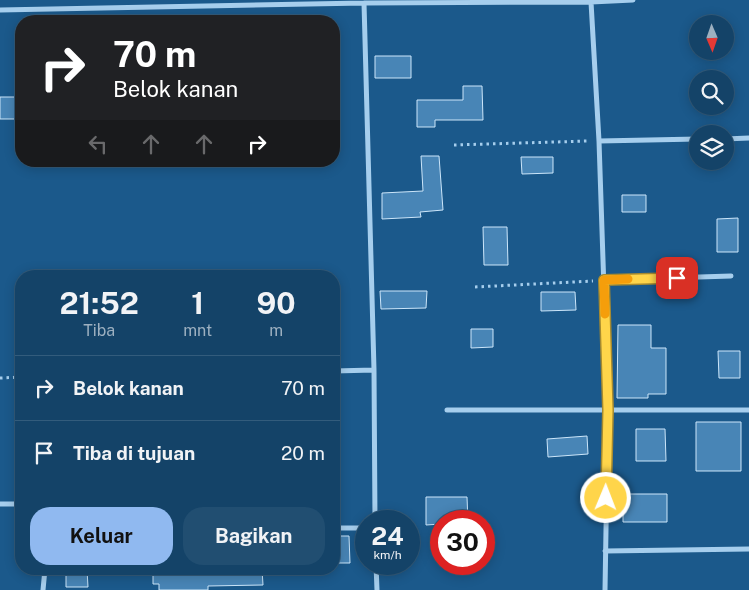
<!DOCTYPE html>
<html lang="id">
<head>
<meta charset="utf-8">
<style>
  :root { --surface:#144368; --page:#214e71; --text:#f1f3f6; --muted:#9db0c0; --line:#335c7c; --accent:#90b9f0 }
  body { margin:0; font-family:"Public Sans",sans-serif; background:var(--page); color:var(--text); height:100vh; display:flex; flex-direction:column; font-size:19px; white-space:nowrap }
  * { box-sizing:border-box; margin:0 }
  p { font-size:16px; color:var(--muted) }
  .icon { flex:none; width:28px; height:28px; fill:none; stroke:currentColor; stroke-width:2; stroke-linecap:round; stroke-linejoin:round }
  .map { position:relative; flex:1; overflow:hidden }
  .details { position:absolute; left:15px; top:270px; width:325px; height:305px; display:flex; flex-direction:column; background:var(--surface); border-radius:20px; box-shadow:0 2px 12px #0003,0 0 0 1px var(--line) }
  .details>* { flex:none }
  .top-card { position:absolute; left:15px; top:15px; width:325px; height:152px; border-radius:20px; box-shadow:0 2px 12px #0003,0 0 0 1px var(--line); background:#202124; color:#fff; overflow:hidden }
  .needle { width:32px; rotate:178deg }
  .tools { position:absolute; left:689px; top:15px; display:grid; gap:10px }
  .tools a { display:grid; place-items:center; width:45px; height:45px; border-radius:50%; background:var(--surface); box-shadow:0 2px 12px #0003,0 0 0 1px var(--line); font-size:25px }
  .speed { position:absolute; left:355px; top:510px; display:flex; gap:10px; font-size:25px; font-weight:700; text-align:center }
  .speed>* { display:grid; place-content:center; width:65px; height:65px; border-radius:50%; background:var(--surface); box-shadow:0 2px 12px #0003,0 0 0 1px var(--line); line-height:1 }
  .speed small { font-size:12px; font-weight:400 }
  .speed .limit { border:8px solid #d22; background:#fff; color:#111 }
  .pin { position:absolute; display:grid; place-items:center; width:42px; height:42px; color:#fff; margin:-21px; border-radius:10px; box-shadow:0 2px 8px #0006 }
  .me { position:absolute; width:55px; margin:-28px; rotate:1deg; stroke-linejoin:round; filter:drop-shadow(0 0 4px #0008) }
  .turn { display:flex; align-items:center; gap:18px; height:105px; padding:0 15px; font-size:22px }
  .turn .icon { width:65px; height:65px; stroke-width:2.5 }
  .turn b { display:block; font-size:35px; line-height:42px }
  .lanes { display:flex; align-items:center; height:48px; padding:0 15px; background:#0003; justify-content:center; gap:25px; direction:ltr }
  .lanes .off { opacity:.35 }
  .eta { display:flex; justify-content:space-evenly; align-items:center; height:85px; text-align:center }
  .eta b { font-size:30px; font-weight:700; line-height:35px }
  .primary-button { display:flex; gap:10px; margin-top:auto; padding:10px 15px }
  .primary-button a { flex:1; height:58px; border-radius:20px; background:var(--accent); color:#111; font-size:20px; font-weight:700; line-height:58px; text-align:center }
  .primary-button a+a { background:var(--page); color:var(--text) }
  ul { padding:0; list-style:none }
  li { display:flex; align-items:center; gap:15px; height:65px; padding:0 15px; border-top:1px solid var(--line) }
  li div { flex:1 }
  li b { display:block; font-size:19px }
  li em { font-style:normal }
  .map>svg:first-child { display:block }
  .building { fill:#4885b6; stroke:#cce6fa }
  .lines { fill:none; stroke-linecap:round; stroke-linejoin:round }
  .path { stroke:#a6ceed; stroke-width:3; stroke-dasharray:2.5 4; stroke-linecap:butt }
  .minor { stroke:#a6ceed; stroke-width:5 }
  .route-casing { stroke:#a68a30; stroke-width:12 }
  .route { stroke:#ffd54a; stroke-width:9 }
  .slow { stroke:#f59e0b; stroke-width:9 }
</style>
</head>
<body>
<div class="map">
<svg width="749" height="590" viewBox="0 0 749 590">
  <rect width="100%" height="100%" fill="#1b598b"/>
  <path class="building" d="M375,56H411V78H375Z
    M463,86H482L483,120H435V127H417V100H463Z
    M0,97H21V119H0Z
    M421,156H439L443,210L420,212L421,217L382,219V193L423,191Z
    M521,157H553V173L522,174Z
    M622,195H646V212H622Z
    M738,218V252H717V219Z
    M483,227H507L508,265H484Z
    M380,291H427L426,308L381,309Z
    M541,292H575L576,310L541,311Z
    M618,325H651V348H666V394H648V398H617Z
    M471,329H493V347L471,348Z
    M718,351H740V378H719Z
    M696,422H741V471H696Z
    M636,429H665L666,461H636Z
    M587,436L588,454L548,457L547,439Z
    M623,494H667V522H623Z
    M426,497H467L468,521H441V524L426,525Z
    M334,536H349L350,563H334Z
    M66,569H87L88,587H66Z
    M153,569H262L263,585L208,586V590H159V584H153Z"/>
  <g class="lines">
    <path class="path" d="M454,145L588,141
      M475,287L593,281
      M0,378L21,377"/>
    <path class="minor" d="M364,3L374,370L375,521
      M0,10L364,3L591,2
      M725,139L749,138
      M599,141L698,139
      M604,280L731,276
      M334,371L374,370
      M447,410H749
      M0,504H21
      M334,528H366
      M605,551L749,549
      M376,564L377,590
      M43,590L45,569
      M605,590L608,409L599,141L591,2L633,0"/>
  </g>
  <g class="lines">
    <g class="route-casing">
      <path id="route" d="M606,498L608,410L604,280L677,278"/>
    </g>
    <use href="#route" class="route"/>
    <path class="slow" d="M605,314L604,280L628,279"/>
  </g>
</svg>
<div class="tools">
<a><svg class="needle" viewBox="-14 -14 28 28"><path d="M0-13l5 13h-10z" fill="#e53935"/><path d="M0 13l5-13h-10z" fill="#9db0c0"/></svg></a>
<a><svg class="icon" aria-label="search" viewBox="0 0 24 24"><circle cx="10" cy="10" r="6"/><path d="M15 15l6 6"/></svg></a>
<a><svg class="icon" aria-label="layers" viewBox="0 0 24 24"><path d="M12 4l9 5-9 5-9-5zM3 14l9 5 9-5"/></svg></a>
</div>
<div class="speed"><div>24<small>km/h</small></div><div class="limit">30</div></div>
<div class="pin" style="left:677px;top:278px;background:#d93025"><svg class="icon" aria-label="arrive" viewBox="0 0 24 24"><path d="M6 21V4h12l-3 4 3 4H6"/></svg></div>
<svg class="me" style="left:606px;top:498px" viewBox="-20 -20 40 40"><circle r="17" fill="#ffd54a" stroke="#fff" stroke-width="3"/><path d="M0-11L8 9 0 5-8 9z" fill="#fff"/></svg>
<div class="top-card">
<div class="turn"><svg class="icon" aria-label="right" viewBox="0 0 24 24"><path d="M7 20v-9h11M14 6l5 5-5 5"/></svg><div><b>70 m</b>Belok kanan</div></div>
<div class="lanes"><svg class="icon off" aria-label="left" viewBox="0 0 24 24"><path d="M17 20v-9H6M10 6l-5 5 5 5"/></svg><svg class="icon off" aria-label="ahead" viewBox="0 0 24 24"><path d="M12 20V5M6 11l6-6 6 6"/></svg><svg class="icon off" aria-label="ahead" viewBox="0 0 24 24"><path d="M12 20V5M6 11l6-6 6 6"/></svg><svg class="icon" aria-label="right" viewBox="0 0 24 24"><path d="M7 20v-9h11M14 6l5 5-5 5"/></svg></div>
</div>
<section class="details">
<div class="eta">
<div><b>21:52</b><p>Tiba</p></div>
<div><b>1</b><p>mnt</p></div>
<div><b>90</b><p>m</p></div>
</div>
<ul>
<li><svg class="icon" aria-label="right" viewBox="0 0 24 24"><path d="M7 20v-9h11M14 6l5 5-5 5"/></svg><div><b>Belok kanan</b></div><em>70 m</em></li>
<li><svg class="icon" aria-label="arrive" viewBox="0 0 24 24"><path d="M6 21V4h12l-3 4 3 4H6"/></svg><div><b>Tiba di tujuan</b></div><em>20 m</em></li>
</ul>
<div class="primary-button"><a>Keluar</a><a>Bagikan</a></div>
</section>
</div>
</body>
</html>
